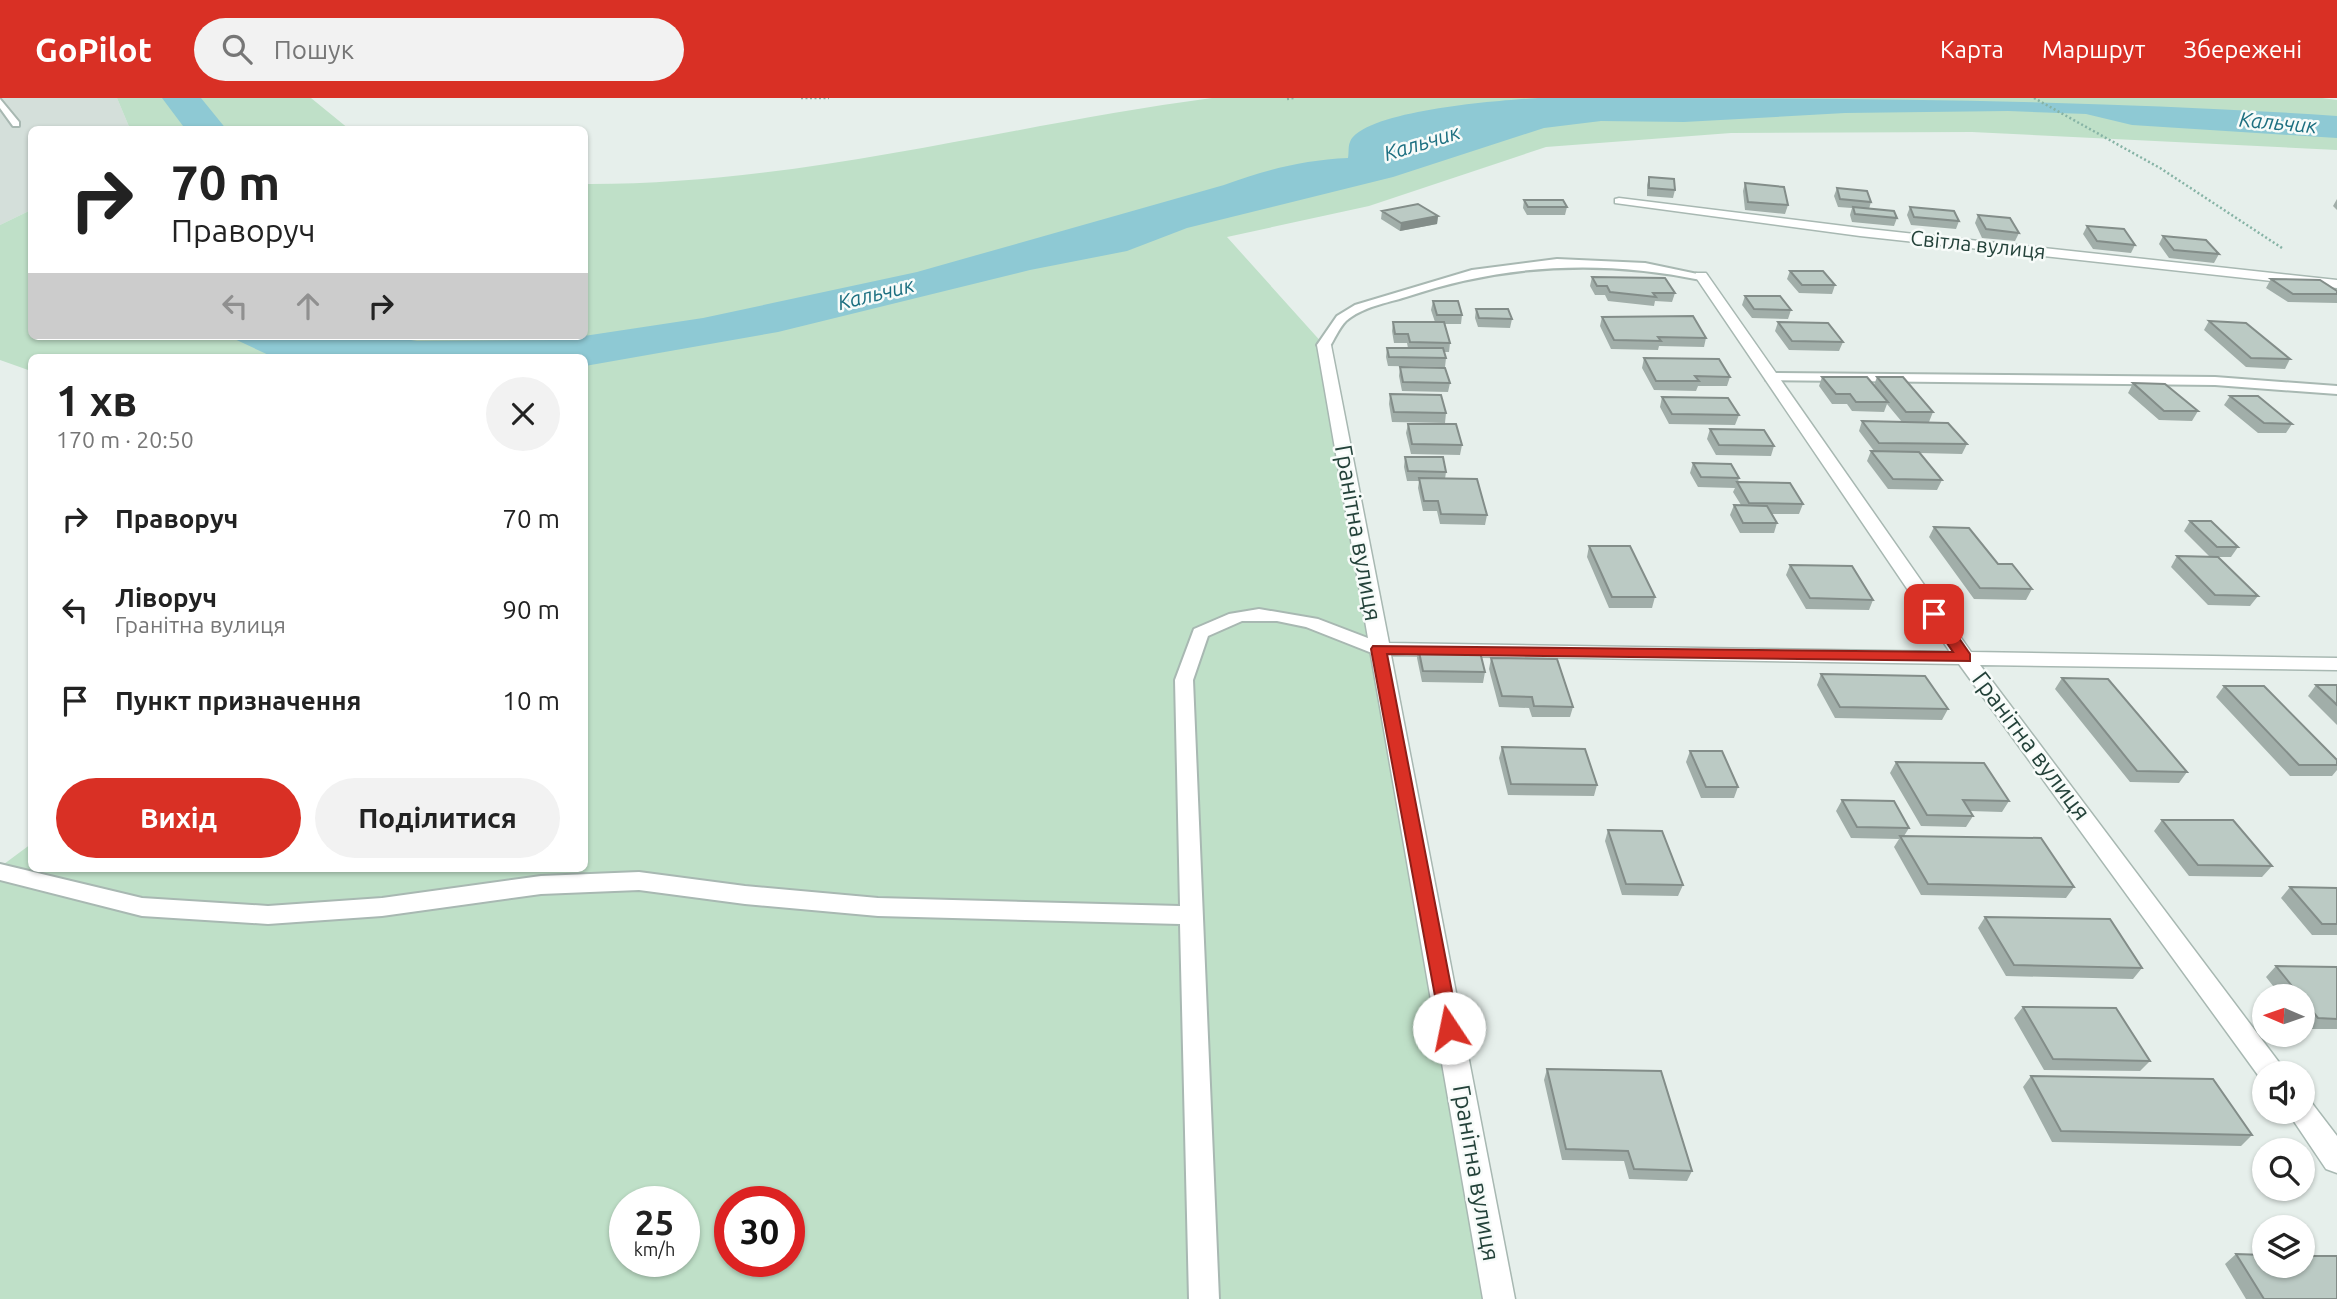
<!DOCTYPE html>
<html lang="uk">
<head>
<meta charset="utf-8">
<style>
  :root { --surface:#fff; --page:#f2f2f2; --text:#222; --muted:#767676; --accent:#d93025 }
  body { margin:0; font-family:Ubuntu,sans-serif; background:var(--page); color:var(--text); height:100vh; display:flex; flex-direction:column; font-size:26px; white-space:nowrap }
  * { box-sizing:border-box; margin:0 }
  p { font-size:23px; color:var(--muted) }
  .icon { flex:none; width:38px; height:38px; fill:none; stroke:currentColor; stroke-width:2; stroke-linecap:round; stroke-linejoin:round }
  .map { position:relative; flex:1; overflow:hidden }
  .panel { position:absolute; left:28px; top:256px; width:560px; height:518px; display:flex; flex-direction:column; background:var(--surface); border-radius:10px; box-shadow:0 2px 5px #0004 }
  .panel>* { flex:none }
  .banner { position:absolute; left:28px; top:28px; width:560px; height:214px; border-radius:10px; box-shadow:0 2px 5px #0004; background:#fff; color:var(--text); overflow:hidden }
  .needle { width:46px; rotate:272deg }
  .controls { position:absolute; left:2252px; top:886px; display:grid; gap:14px }
  .controls a { display:grid; place-items:center; width:63px; height:63px; border-radius:50%; background:var(--surface); box-shadow:0 2px 5px #0004; font-size:35px }
  .speed { position:absolute; left:609px; top:1088px; display:flex; gap:14px; font-size:35px; font-weight:700; text-align:center }
  .speed>* { display:grid; place-content:center; width:91px; height:91px; border-radius:50%; background:var(--surface); box-shadow:0 2px 5px #0004; line-height:1 }
  .speed small { font-size:18px; font-weight:400 }
  .speed .limit { border:10px solid #d22; background:#fff; color:#111 }
  .pin { position:absolute; display:grid; place-items:center; width:60px; height:60px; color:#fff; margin:-30px; border-radius:14px; box-shadow:0 4px 10px #0006 }
  .me { position:absolute; width:77px; margin:-38px; rotate:349deg; stroke-linejoin:round; filter:drop-shadow(0 0 5px #0008) }
  .turn { display:flex; align-items:center; gap:24px; height:147px; padding:0 28px; font-size:32px }
  .turn .icon { width:91px; height:91px; stroke-width:2.5 }
  .turn b { display:block; font-size:49px; line-height:60px }
  .lanes { display:flex; align-items:center; height:66px; padding:0 28px; background:#0003; justify-content:center; gap:35px; direction:ltr }
  .lanes .off { opacity:.35 }
  .round { display:grid; place-items:center; flex:none; width:74px; height:74px; border-radius:37px; background:var(--page) }
  .overview { display:flex; align-items:center; justify-content:space-between; height:119px; padding:0 28px }
  h1 { font-size:42px; font-weight:600; line-height:52px }
  .action { display:flex; gap:14px; margin-top:auto; padding:14px 28px }
  .action a { flex:1; height:80px; border-radius:42px; background:var(--accent); color:#fff; font-size:28px; font-weight:600; line-height:80px; text-align:center }
  .action a+a { background:var(--page); color:var(--text) }
  ul { padding:0; list-style:none }
  li { display:flex; align-items:center; gap:21px; height:91px; padding:0 28px }
  li div { flex:1 }
  li b { display:block; font-size:26px }
  li em { font-style:normal }
  header { display:flex; align-items:center; gap:42px; box-sizing:border-box; height:98px; padding:0 35px; background:var(--accent); color:#fff }
  header strong { font-size:33px }
  nav { display:flex; gap:38px; margin-inline-start:auto; font-size:24px }
  .search { width:490px; height:63px; background:var(--page); display:flex; align-items:center; gap:18px; box-sizing:border-box; padding:0 24px; border-radius:38px; color:var(--muted); font-size:26px }
  .map>svg:first-child { display:block }
  .built { fill:#d4dfda }
  .green { fill:#bfe0c8; fill-rule:evenodd }
  .water { fill:#8ec9d4 }
  .lines { fill:none; stroke-linecap:round; stroke-linejoin:round }
  .river { fill:#8ec9d4; fill-rule:evenodd }
  .service-casing { stroke:#a8b8b2; stroke-width:4 }
  .minor-casing { stroke:#a8b8b2; stroke-width:3 }
  .path { stroke:#86b3a5; stroke-width:2.5; stroke-dasharray:2 2.5; stroke-linecap:butt }
  .service { fill:#fff; fill-rule:evenodd }
  .minor { fill:#fff; fill-rule:evenodd }
  .wall { fill:#a1aea9 }
  .shaded-wall { fill:#838d89 }
  .building { fill:#bbcac4; stroke:#838d89; stroke-width:2 }
  .route { fill:#d93025; stroke:#8d1f18; stroke-width:2 }
  .labels { text-anchor:middle; stroke-width:5; stroke-linejoin:round; paint-order:stroke }
  .far-water-label { font-size:21px; font-style:italic; fill:#1c6f80; stroke:#f7fbf9 }
  .far-street-label { font-size:21px; fill:#24423a; stroke:#f7fbf9 }
  .street-label { font-size:24px; fill:#24423a; stroke:#f7fbf9 }
</style>
</head>
<body>
<header>
<strong>GoPilot</strong>
<div class="search"><svg class="icon" aria-label="search" viewBox="0 0 24 24"><circle cx="10" cy="10" r="6"/><path d="M15 15l6 6"/></svg>Пошук</div>
<nav><a>Карта</a><a>Маршрут</a><a>Збережені</a></nav>
</header>
<div class="map">
<svg width="2337" height="1201" viewBox="0 0 2337 1201">
  <rect width="100%" height="100%" fill="#e6efeb"/>
  <path class="built" d="M0,0H117L130,31L32,32L31,112L0,127Z"/>
  <path class="green" d="M117,0H311L349,31H130Z
    M1212,0H2322L2337,2V52L1972,34L1731,35L1546,49L1369,108L1227,139L1324,247L1499,1201H0V769L31,746L32,770H584V259H32L31,273L0,262V127L31,112L32,238H584L585,86C800,87 1001,28 1212,0ZM625,1104H684V1164H625ZM730,1104H789V1164H730Z"/>
  <path class="water" d="M1538,0C1804,0 2072,0 2337,18V40L2132,27L2086,16L2008,13L1845,15L1684,24L1601,23L1544,30L1393,79L1187,130L1127,153L1030,172L778,234L585,268L584,259H273L228,238H386L417,243L555,242L584,238L703,220L917,174L1224,87C1265,72 1303,62 1348,60C1349,55 1348,48 1350,44C1363,12 1504,2 1538,0Z"/>
  <g class="lines">
    <path class="river" d="M162,0H201L227,32H186Z"/>
    <g class="service-casing">
      <path id="service" d="M0,1L19,24V28H13L0,10Z
        M1557,161L1645,165L1707,178L1701,182C1600,161 1504,166 1406,199C1387,205 1362,209 1346,223C1339,230 1334,242 1329,250L1317,247L1337,218L1355,207L1472,172Z
        M1771,275L2215,279L2337,288V296L2215,287L1766,282V276Z
        M1259,511L1318,521L1386,547L1388,551L1379,557L1372,555L1306,529L1277,523H1242L1208,538L1193,582L1219,1201H1189L1180,826L878,818L745,806L639,792L541,796L382,818L268,826L142,818L0,782V766L142,800L268,808L382,800L541,778L639,774L745,788L878,800L1180,808L1175,582L1194,531L1229,516Z"/>
    </g>
    <g class="minor-casing">
      <path id="minor" d="M1619,100L1860,130L2337,182V190L1860,138L1615,105V101Z
        M1696,175H1706L1971,554L2337,560V572L1980,567L2287,975H2264L2263,984L1959,566L1391,557L1515,1201H1483L1317,247L1324,243L1331,247L1389,545L1950,554L1695,178Z
        M2303,1001L2311,1004L2337,1038V1075L2326,1071L2287,1013H2303Z"/>
    </g>
    <path class="path" d="M801,0H829
      M2034,0L2160,70L2282,150
      M1287,1L1294,0"/>
    <use href="#service" class="service"/>
    <use href="#minor" class="minor"/>
  </g>
  <path class="wall" d="M1649,79L1675,92L1673,100L1647,98V87Z
    M1745,85L1788,107L1785,116L1745,112L1743,93Z
    M1837,90L1871,104L1869,111L1897,120L1894,128L1852,124L1850,117L1852,110L1838,109L1834,98Z
    M2337,101V112L2333,108Z
    M1524,102L1567,109L1565,117H1527L1523,110Z
    M1910,109L1959,123L1956,131L1911,127L1907,117Z
    M1382,113L1438,118L1437,126L1400,133L1381,121Z
    M1978,117L2019,135L2015,143L1982,140L1975,125Z
    M2087,128L2135,147L2131,155L2093,151L2083,136Z
    M2163,138L2219,156L2214,165L2169,160L2159,146Z
    M1790,173L1835,187L1832,196L1799,195L1787,181Z
    M1592,179L1675,195L1672,204L1655,203L1654,208L1608,203L1605,197H1595L1590,188Z
    M2271,181L2337,193V205L2288,204L2266,190Z
    M1745,198L1791,212L1788,221L1752,220L1742,207Z
    M1433,203L1462,217L1461,226H1445L1450,245L1449,254H1444L1446,260L1445,269L1388,268L1386,259L1387,250H1408L1407,245H1394L1392,233L1393,224H1435L1431,212Z
    M1476,211L1512,221L1510,230L1478,229L1475,220Z
    M1602,219L1706,240L1704,249L1659,248L1658,252L1611,251L1600,228Z
    M2209,223L2290,261L2285,271L2246,269L2204,232Z
    M1778,224L1843,244L1839,253L1789,252L1775,233Z
    M1644,260L1730,279L1727,288H1698L1696,293L1654,292L1642,270Z
    M1400,269L1450,285L1448,294L1402,293L1399,278Z
    M1822,279L1874,287L1877,279L1933,314L1929,324H1902L1887,306L1884,314L1852,313L1847,306H1832L1819,288Z
    M2133,285L2198,313L2192,323L2159,322L2128,295Z
    M1390,296L1446,315L1445,325L1392,324L1389,306Z
    M2230,298L2292,326L2286,335H2258L2224,307Z
    M1662,299L1739,317L1735,327L1669,326L1660,309Z
    M1862,323L1967,346L1962,356L1920,355L1942,382L1937,392L1888,391L1867,363L1871,353H1874L1859,333Z
    M1408,326L1462,347L1460,357L1411,356L1406,335Z
    M1710,331L1774,348L1771,358L1716,357L1707,341Z
    M1405,359L1446,374L1445,381L1487,417L1485,427L1440,426L1437,413H1423L1418,390L1419,383H1407L1404,369Z
    M1693,365L1739,380L1738,384L1803,406L1799,416H1772L1777,425L1774,435H1740L1730,417L1734,407H1741L1733,394L1735,390L1698,389L1690,375Z
    M2190,423L2238,449L2231,459H2218L2258,498L2250,508L2208,507L2171,469L2177,458L2210,459L2184,433Z
    M1934,429L1998,466L2032,491L2026,502L1974,501L1929,439Z
    M1589,448L1655,499L1652,510H1609L1587,459Z
    M1790,467L1873,502L1869,512L1806,511L1786,477Z
    M1418,549L1485,574L1483,585L1422,584L1417,560Z
    M1491,560L1573,609L1570,619H1532L1529,610L1499,609L1489,571Z
    M1821,576L1948,611L1942,622L1835,620L1817,587Z
    M2062,580L2187,674L2179,685L2130,684L2055,591Z
    M2316,587H2337V627L2308,598Z
    M2224,588L2337,662V672L2332,678H2290L2216,599Z
    M1502,649L1597,687L1594,698L1508,697L1499,660Z
    M1690,653L1738,689L1734,700H1701L1686,664Z
    M1896,664L2009,703L2002,714L1970,713L1973,718L1966,729L1921,728L1890,675Z
    M1842,702L1909,730L1904,738L2074,789L2066,800L1921,797L1894,749L1899,741L1851,740L1836,713Z
    M2162,722L2272,768L2262,779L2189,778L2154,733Z
    M1608,732L1683,787L1678,798L1622,797L1605,743Z
    M2290,789L2337,790V837H2312L2281,800Z
    M1985,819L2142,870L2133,881L2006,878L1978,830Z
    M2276,868L2337,869V931H2307L2303,926V898H2281L2266,879Z
    M2023,909L2150,963L2140,973L2044,972L2014,920Z
    M1547,971L1692,1073L1687,1083L1629,1081L1624,1063L1562,1062L1544,982Z
    M2031,978L2252,1037L2241,1048L2052,1044L2023,989Z
    M2236,1156L2337,1201H2246L2225,1166Z"/>
  <path class="shaded-wall" d="M1438,118L1437,126L1400,133L1401,125Z"/>
  <path class="building" d="M1649,79L1674,81L1675,92L1649,90Z
    M1745,85L1784,89L1788,107L1748,104Z
    M1837,90L1867,93L1871,104L1840,101Z
    M1524,102H1563L1567,109H1528Z
    M1418,106L1438,118L1401,125L1382,113Z
    M1853,109L1894,113L1897,120L1855,116Z
    M1910,109L1954,113L1959,123L1914,119Z
    M1978,117L2010,120L2019,135L1986,131Z
    M2087,128L2124,131L2135,147L2097,143Z
    M2163,138L2206,142L2219,156L2174,152Z
    M1790,173H1823L1835,187H1802Z
    M1592,179L1665,180L1675,195H1653L1656,199L1610,194L1607,188H1597Z
    M2271,181L2320,182L2337,193V196H2293Z
    M1745,198H1780L1791,212L1754,211Z
    M1433,203H1458L1462,217H1437Z
    M1476,211H1508L1512,221L1479,220Z
    M1693,218L1706,240L1658,239L1661,243L1614,242L1602,219Z
    M2209,223L2246,225L2290,261L2251,260Z
    M1393,224H1444L1450,245L1410,244L1408,236H1395Z
    M1778,224L1828,225L1843,244L1792,243Z
    M1387,250H1443L1446,260L1389,259Z
    M1644,260L1719,261L1730,279L1695,278L1699,283H1656Z
    M1400,269L1445,270L1450,285L1403,284Z
    M1822,279H1867L1888,304H1856L1850,296H1836Z
    M1877,279H1903L1933,314H1906Z
    M2133,285L2165,286L2198,313H2164Z
    M1390,296L1441,297L1446,315L1394,314Z
    M2230,298H2258L2292,326L2264,325Z
    M1662,299L1728,300L1739,317L1672,316Z
    M1862,323L1948,325L1967,346L1879,345Z
    M1408,326H1456L1462,347L1412,346Z
    M1710,331L1764,332L1774,348L1719,347Z
    M1871,353L1919,354L1942,382L1893,381Z
    M1405,359H1443L1446,374L1408,373Z
    M1693,365L1731,366L1739,380L1701,379Z
    M1419,380L1477,381L1487,417L1441,416L1438,403H1424Z
    M1737,384L1790,385L1803,406L1749,405Z
    M1734,407L1767,408L1777,425H1743Z
    M2190,423H2211L2238,449H2217Z
    M1934,429L1969,430L1998,466H2012L2032,491L1980,490Z
    M1589,448H1630L1655,499H1612Z
    M2177,458L2218,459L2258,498L2215,497Z
    M1790,467L1852,468L1873,502L1810,500Z
    M1418,549L1479,550L1485,574L1423,573Z
    M1491,560L1557,561L1573,609L1534,608L1532,599L1502,598Z
    M1821,576L1925,578L1948,611L1840,609Z
    M2062,580L2108,581L2187,674L2137,673Z
    M2316,587H2337V607Z
    M2224,588H2264L2337,662V667H2299Z
    M1502,649L1585,651L1597,687L1511,686Z
    M1690,653H1722L1738,689H1706Z
    M1896,664L1984,665L2009,703L1963,702L1973,718L1927,717Z
    M1842,702L1894,703L1909,730L1857,729Z
    M2162,722H2233L2272,768L2198,767Z
    M1608,732L1662,733L1683,787L1626,786Z
    M1900,738L2041,740L2074,789L1928,786Z
    M2290,789L2337,790V826H2322Z
    M1985,819L2110,821L2142,870L2014,867Z
    M2276,868L2337,869V921L2318,920L2303,902V898H2300Z
    M2023,909L2116,910L2150,963L2053,961Z
    M1547,971L1661,973L1692,1073L1634,1071L1628,1053L1566,1051Z
    M2031,978L2213,981L2252,1037L2061,1033Z
    M2236,1156L2264,1157V1167H2303V1158H2337V1201H2264Z"/>
  <path class="route" d="M1934,512L1940,513L1970,556V563L1387,556L1459,930L1456,936L1449,939L1442,936L1371,551L1373,548L1953,554L1927,516Z"/>
  <g class="labels">
    <g class="far-water-label">
      <text transform="translate(2278 25) rotate(5)" y="7">Кальчик</text>
      <text transform="translate(1422 45) rotate(-17)" y="7">Кальчик</text>
      <text transform="translate(876 196) rotate(-14)" y="7">Кальчик</text>
    </g>
    <g class="far-street-label">
      <text transform="translate(1978 147) rotate(6)" y="7">Світла вулиця</text>
    </g>
    <g class="street-label">
      <text transform="translate(1358 435) rotate(80)" y="8">Гранітна вулиця</text>
      <text transform="translate(2031 648) rotate(53)" y="8">Гранітна вулиця</text>
      <text transform="translate(1476 1075) rotate(80)" y="8">Гранітна вулиця</text>
    </g>
  </g>
</svg>
<div class="controls">
<a><svg class="needle" viewBox="-14 -14 28 28"><path d="M0-13l5 13h-10z" fill="#e53935"/><path d="M0 13l5-13h-10z" fill="#767676"/></svg></a>
<a><svg class="icon" aria-label="sound" viewBox="0 0 24 24"><path d="M4 9h4l5-4v14l-5-4H4zM17 9q2 3 0 6"/></svg></a>
<a><svg class="icon" aria-label="search" viewBox="0 0 24 24"><circle cx="10" cy="10" r="6"/><path d="M15 15l6 6"/></svg></a>
<a><svg class="icon" aria-label="layers" viewBox="0 0 24 24"><path d="M12 4l9 5-9 5-9-5zM3 14l9 5 9-5"/></svg></a>
</div>
<div class="speed"><div>25<small>km/h</small></div><div class="limit">30</div></div>
<div class="pin" style="left:1934px;top:516px;background:#d93025"><svg class="icon" aria-label="arrive" viewBox="0 0 24 24"><path d="M6 21V4h12l-3 4 3 4H6"/></svg></div>
<svg class="me" style="left:1449px;top:930px" viewBox="-20 -20 40 40"><circle r="19" fill="#fff"/><path d="M0-13L10 11 0 6-10 11z" fill="#d93025"/></svg>
<div class="banner">
<div class="turn"><svg class="icon" aria-label="right" viewBox="0 0 24 24"><path d="M7 20v-9h11M14 6l5 5-5 5"/></svg><div><b>70 m</b>Праворуч</div></div>
<div class="lanes"><svg class="icon off" aria-label="left" viewBox="0 0 24 24"><path d="M17 20v-9H6M10 6l-5 5 5 5"/></svg><svg class="icon off" aria-label="ahead" viewBox="0 0 24 24"><path d="M12 20V5M6 11l6-6 6 6"/></svg><svg class="icon" aria-label="right" viewBox="0 0 24 24"><path d="M7 20v-9h11M14 6l5 5-5 5"/></svg></div>
</div>
<section class="panel">
<div class="overview"><div><h1>1 хв</h1><p>170 m · 20:50</p></div><a class="round"><svg class="icon" aria-label="close" viewBox="0 0 24 24"><path d="M6 6l12 12M18 6L6 18"/></svg></a></div>
<ul>
<li><svg class="icon" aria-label="right" viewBox="0 0 24 24"><path d="M7 20v-9h11M14 6l5 5-5 5"/></svg><div><b>Праворуч</b></div><em>70 m</em></li>
<li><svg class="icon" aria-label="left" viewBox="0 0 24 24"><path d="M17 20v-9H6M10 6l-5 5 5 5"/></svg><div><b>Ліворуч</b><p>Гранітна вулиця</p></div><em>90 m</em></li>
<li><svg class="icon" aria-label="arrive" viewBox="0 0 24 24"><path d="M6 21V4h12l-3 4 3 4H6"/></svg><div><b>Пункт призначення</b></div><em>10 m</em></li>
</ul>
<div class="action"><a>Вихід</a><a>Поділитися</a></div>
</section>
</div>
</body>
</html>
